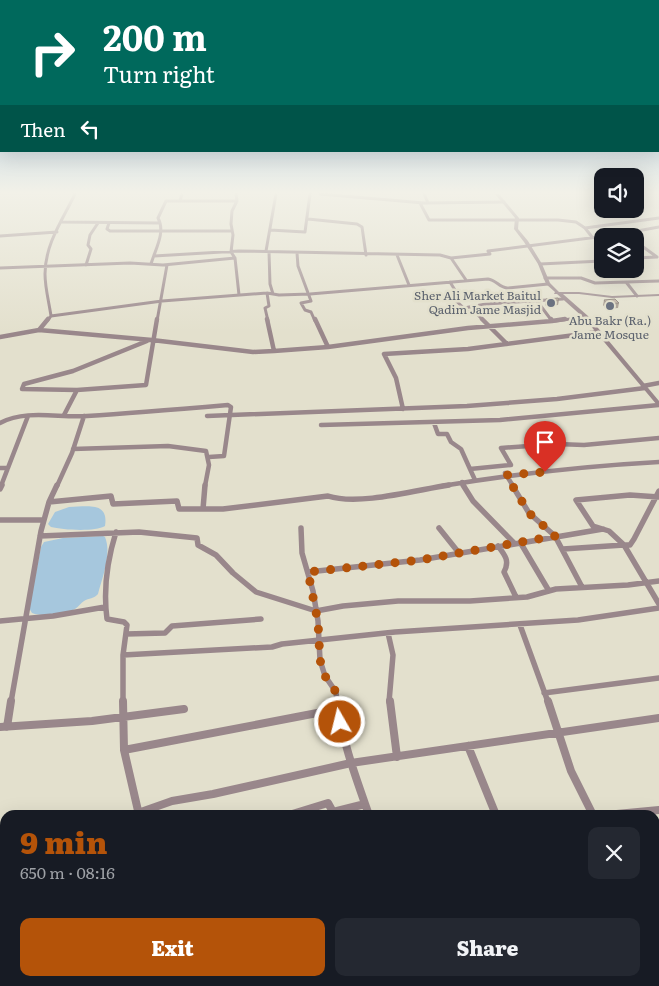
<!DOCTYPE html>
<html lang="en">
<head>
<meta charset="utf-8">
<style>
  :root { --surface:#171b24; --page:#242831; --text:#f1f3f6; --muted:#9ea1a6; --accent:#b45309 }
  body { margin:0; font-family:Literata,serif; background:var(--page); color:var(--text); height:100vh; display:flex; flex-direction:column; font-size:19px; white-space:nowrap }
  * { box-sizing:border-box; margin:0 }
  p { font-size:16px; color:var(--muted) }
  .icon { flex:none; width:28px; height:28px; fill:none; stroke:currentColor; stroke-width:2; stroke-linecap:round; stroke-linejoin:round }
  .map { position:relative; flex:1; overflow:hidden }
  .sheet { position:absolute; left:0px; top:810px; width:660px; height:176px; display:flex; flex-direction:column; background:var(--surface); border-radius:15px 15px 0 0; box-shadow:0 5px 20px #0002 }
  .sheet>* { flex:none }
  .guide { position:absolute; left:0px; top:0px; width:660px; height:152px; box-shadow:0 5px 20px #0002; background:#00695c; color:#fff; overflow:hidden }
  .fabs { position:absolute; left:594px; top:168px; display:grid; gap:10px }
  .fabs a { display:grid; place-items:center; width:50px; height:50px; border-radius:10px; background:var(--surface); box-shadow:0 5px 20px #0002; font-size:25px }
  .pin { position:absolute; display:grid; place-items:center; width:42px; height:42px; color:#fff; margin:-51px -21px; border-radius:50% 50% 50% 0; rotate:-45deg; box-shadow:0 0 5px #0007 }
  .pin .icon { rotate:45deg }
  .me { position:absolute; width:55px; margin:-28px; rotate:352deg; stroke-linejoin:round; filter:drop-shadow(0 0 4px #0008) }
  .turn { display:flex; align-items:center; gap:18px; height:105px; padding:0 20px; font-size:22px }
  .turn .icon { width:65px; height:65px; stroke-width:2.5 }
  .turn b { display:block; font-size:35px; line-height:42px }
  .then { display:flex; align-items:center; height:48px; padding:0 20px; background:#0003; gap:10px; font-size:19px }
  .round { display:grid; place-items:center; flex:none; width:52px; height:52px; border-radius:10px; background:var(--page) }
  .overview { display:flex; align-items:center; justify-content:space-between; height:85px; padding:0 20px }
  h1 { font-size:30px; font-weight:800; line-height:38px; color:var(--accent) }
  .button { display:flex; gap:10px; margin-top:auto; padding:10px 20px }
  .button a { flex:1; height:58px; border-radius:10px; background:var(--accent); color:#fff; font-size:20px; font-weight:800; line-height:58px; text-align:center }
  .button a+a { background:var(--page); color:var(--text) }
  .map>svg:first-child { display:block }
  .water { fill:#a6c7dd }
  .lines { fill:none; stroke-linecap:round; stroke-linejoin:round }
  .minor-far3 { stroke:#99878b; stroke-width:3 }
  .minor-far2 { stroke:#99878b; stroke-width:4.5 }
  .minor-far1 { stroke:#99878b; stroke-width:5.5 }
  .minor { stroke:#99878b; stroke-width:8 }
  .tertiary { fill:#99878b; fill-rule:evenodd }
  .wall { fill:#a19488 }
  .building { fill:#bbac9e; stroke:#83786f }
  .route { stroke:#b45309; stroke-width:9; stroke-dasharray:0 16.2 }
  .worship-dot { fill:#6b7280; stroke:#e3e0cd; stroke-width:2 }
  .labels { text-anchor:middle; stroke-width:5; stroke-linejoin:round; paint-order:stroke }
  .far-worship-label { font-size:12px; fill:#5b616d; stroke:#e3e0cd; text-anchor:end }
</style>
</head>
<body>
<div class="map">
<svg width="659" height="986" viewBox="0 0 659 986">
  <rect width="100%" height="100%" fill="#e3e0cd"/>
  <path class="water" d="M69,507C87,507 109,501 105,526C95,532 63,530 51,527L48,524L55,512Z
    M103,536L105,537C112,554 102,578 98,594C94,599 89,598 84,601C81,603 78,607 75,609C65,615 42,617 32,613L29,608L41,547L44,542L63,538Z"/>
  <g class="lines">
    <path class="minor-far3" d="M182,194L180,201H237
      M236,194L237,201L232,211L231,224L233,235L231,252L235,258L239,295
      M320,194L424,203L504,202
      M424,194L428,203
      M420,203L429,220H558L576,222L585,228
      M308,219L357,224L362,227L366,255
      M62,222L160,223
      M109,223L107,229L110,231H231
      M270,230L305,232L310,194
      M0,236L57,232
      M592,237L585,228L659,218
      M635,241L657,257
      M266,251L276,194
      M269,252L270,284L273,294
      M297,253L298,266L311,301L301,303L305,310L311,312L315,321
      M397,255L409,285
      M154,256L239,251L440,255L451,258L466,280
      M451,258L490,254L488,251L621,234L659,227
      M635,258L657,257
      M151,264C155,250 166,232 158,218L166,201H180
      M540,264L602,261
      M86,265L91,249L88,245L90,235L98,223
      M0,268L130,263L163,265L235,258
      M545,278H581L595,283L626,282L637,296
      M450,282L458,295L452,297L469,313L475,312L484,321
      M626,282L659,281
      M267,293L269,306L265,308L268,321
      M537,301L552,321
      M464,308L486,304L563,299
      M51,316C49,302 45,288 45,274C45,244 63,219 75,194
      M47,321L51,316L162,301L267,293L279,295L310,294L488,279C496,280 499,287 507,288L548,284
      M157,321L167,265
      M555,321L586,317"/>
    <path class="minor-far2" d="M315,319L328,347L468,328L552,321
      M482,319L507,344
      M551,319L552,321L565,319
      M39,330L152,340L253,352L274,351L267,319
      M0,337L39,330L48,319
      M274,351L328,347
      M643,386L659,383
      M77,390L146,385L157,319
      M403,409L396,378L384,354L468,349L598,332
      M64,415L77,390L22,389L24,384L73,371L147,341
      M207,416L467,406L557,399L645,388
      M0,423C26,409 58,418 87,416C134,413 181,409 228,405L231,407L224,456L209,457
      M434,423L438,434H447L451,442L461,449L470,469
      M321,425L500,420L659,405
      M73,449L168,446L206,451L209,465L205,486
      M0,468H8
      M505,473L513,486
      M475,480L470,469L511,465L501,448L557,444L584,445L659,438
      M462,482L464,486
      M1,486L28,416
      M57,486L72,453L84,416
      M442,486C514,474 586,466 659,462"/>
    <path class="minor-far1" d="M463,485L473,501L514,543
      M512,485L529,513L555,536L582,587
      M0,489L2,485
      M659,491L634,539L630,545H624L659,604
      M49,502L111,496L113,504L177,501L179,509H223L328,496C359,506 416,490 449,485
      M203,509L205,485
      M0,520H44
      M301,528L302,553L313,591L318,621L320,660L325,676L336,692L337,702
      M439,528L459,553
      M116,532C107,561 103,589 107,619L124,622L127,625L123,655V702
      M40,536L139,532L197,538L198,545L216,555L233,573L256,592L316,611L343,606L398,601H470L527,597L556,589L628,585L659,581
      M520,542L549,591
      M498,546C505,555 510,561 504,572L516,597
      M563,549L624,545L609,531L593,526L576,500L630,495L659,497
      M308,572L420,560L603,529
      M0,621L53,616L105,607
      M520,625L548,702
      M388,633L393,655L389,702
      M126,634L165,633L172,626L261,619
      M123,655L272,647L282,644L395,632L578,620L659,608
      M544,693L659,678
      M11,702L41,531L49,502L57,485"/>
    <path class="minor" d="M123,701L124,750L139,815
      M337,701C342,741 356,778 369,815
      M390,701L397,757
      M548,701L571,771L593,815
      M0,727L92,721L184,709
      M7,727L11,701
      M468,746L496,815
      M124,750L338,709
      M138,813L172,801L213,794L351,763L659,718
      M289,815L328,803L333,812L365,804
      M606,815L659,810
      M0,917L5,913
      M655,919L659,918
      M0,981L5,979
      M8,981L9,986
      M78,981V986
      M319,981L320,986
      M618,981L620,986
      M175,986L176,981
      M417,986L434,981"/>
    <path class="tertiary" d="M495,194H499L519,218L518,229L528,241L542,264L550,283L559,292H579L612,296L659,294V296L612,298L579,294H563L588,316L659,401V406L657,405L584,318L557,294H554L555,292L546,284L538,264L524,242L514,229L515,218Z"/>
  </g>
  <path class="wall" d="M546,299L559,300L558,305L546,306L545,304Z
    M604,300L619,303L618,308L606,309L603,305Z"/>
  <path class="building" d="M558,298L559,300L547,301L546,299Z
    M615,299L619,303L607,304L604,300Z"/>
  <linearGradient id="sky" x2="0" y2="1"><stop stop-color="#8dbce4"/><stop offset="0.58" stop-color="#f2f1e8"/><stop offset="1" stop-color="#f2f1e8" stop-opacity="0"/></linearGradient>
  <rect width="659" height="332" fill="url(#sky)"/>
  <g class="lines">
    <path class="route" d="M340,722L336,692L325,676L320,660L318,622L308,572L420,560L555,536L529,513L506,475L545,472"/>
  </g>
  <g class="worship-dot">
    <circle cx="551" cy="303" r="5"/>
    <circle cx="610" cy="306" r="5"/>
  </g>
  <g class="labels">
    <g class="far-worship-label">
      <text x="541" y="300">Sher Ali Market Baitul<tspan x="541" dy="14">Qadim Jame Masjid</tspan></text>
      <text x="610" y="325" text-anchor="middle">Abu Bakr (Ra.)<tspan x="610" dy="14">Jame Mosque</tspan></text>
    </g>
  </g>
</svg>
<div class="fabs">
<a><svg class="icon" aria-label="sound" viewBox="0 0 24 24"><path d="M4 9h4l5-4v14l-5-4H4zM17 9q2 3 0 6"/></svg></a>
<a><svg class="icon" aria-label="layers" viewBox="0 0 24 24"><path d="M12 4l9 5-9 5-9-5zM3 14l9 5 9-5"/></svg></a>
</div>
<div class="pin" style="left:545px;top:472px;background:#d93025"><svg class="icon" aria-label="arrive" viewBox="0 0 24 24"><path d="M6 21V4h12l-3 4 3 4H6"/></svg></div>
<svg class="me" style="left:340px;top:722px" viewBox="-20 -20 40 40"><circle r="17" fill="#b45309" stroke="#fff" stroke-width="3"/><path d="M0-11L8 9 0 5-8 9z" fill="#fff"/></svg>
<div class="guide">
<div class="turn"><svg class="icon" aria-label="right" viewBox="0 0 24 24"><path d="M7 20v-9h11M14 6l5 5-5 5"/></svg><div><b>200 m</b>Turn right</div></div>
<div class="then">Then<svg class="icon" aria-label="left" viewBox="0 0 24 24"><path d="M17 20v-9H6M10 6l-5 5 5 5"/></svg></div>
</div>
<section class="sheet">
<div class="overview"><div><h1>9 min</h1><p>650 m · 08:16</p></div><a class="round"><svg class="icon" aria-label="close" viewBox="0 0 24 24"><path d="M6 6l12 12M18 6L6 18"/></svg></a></div>
<div class="button"><a>Exit</a><a>Share</a></div>
</section>
</div>
</body>
</html>
